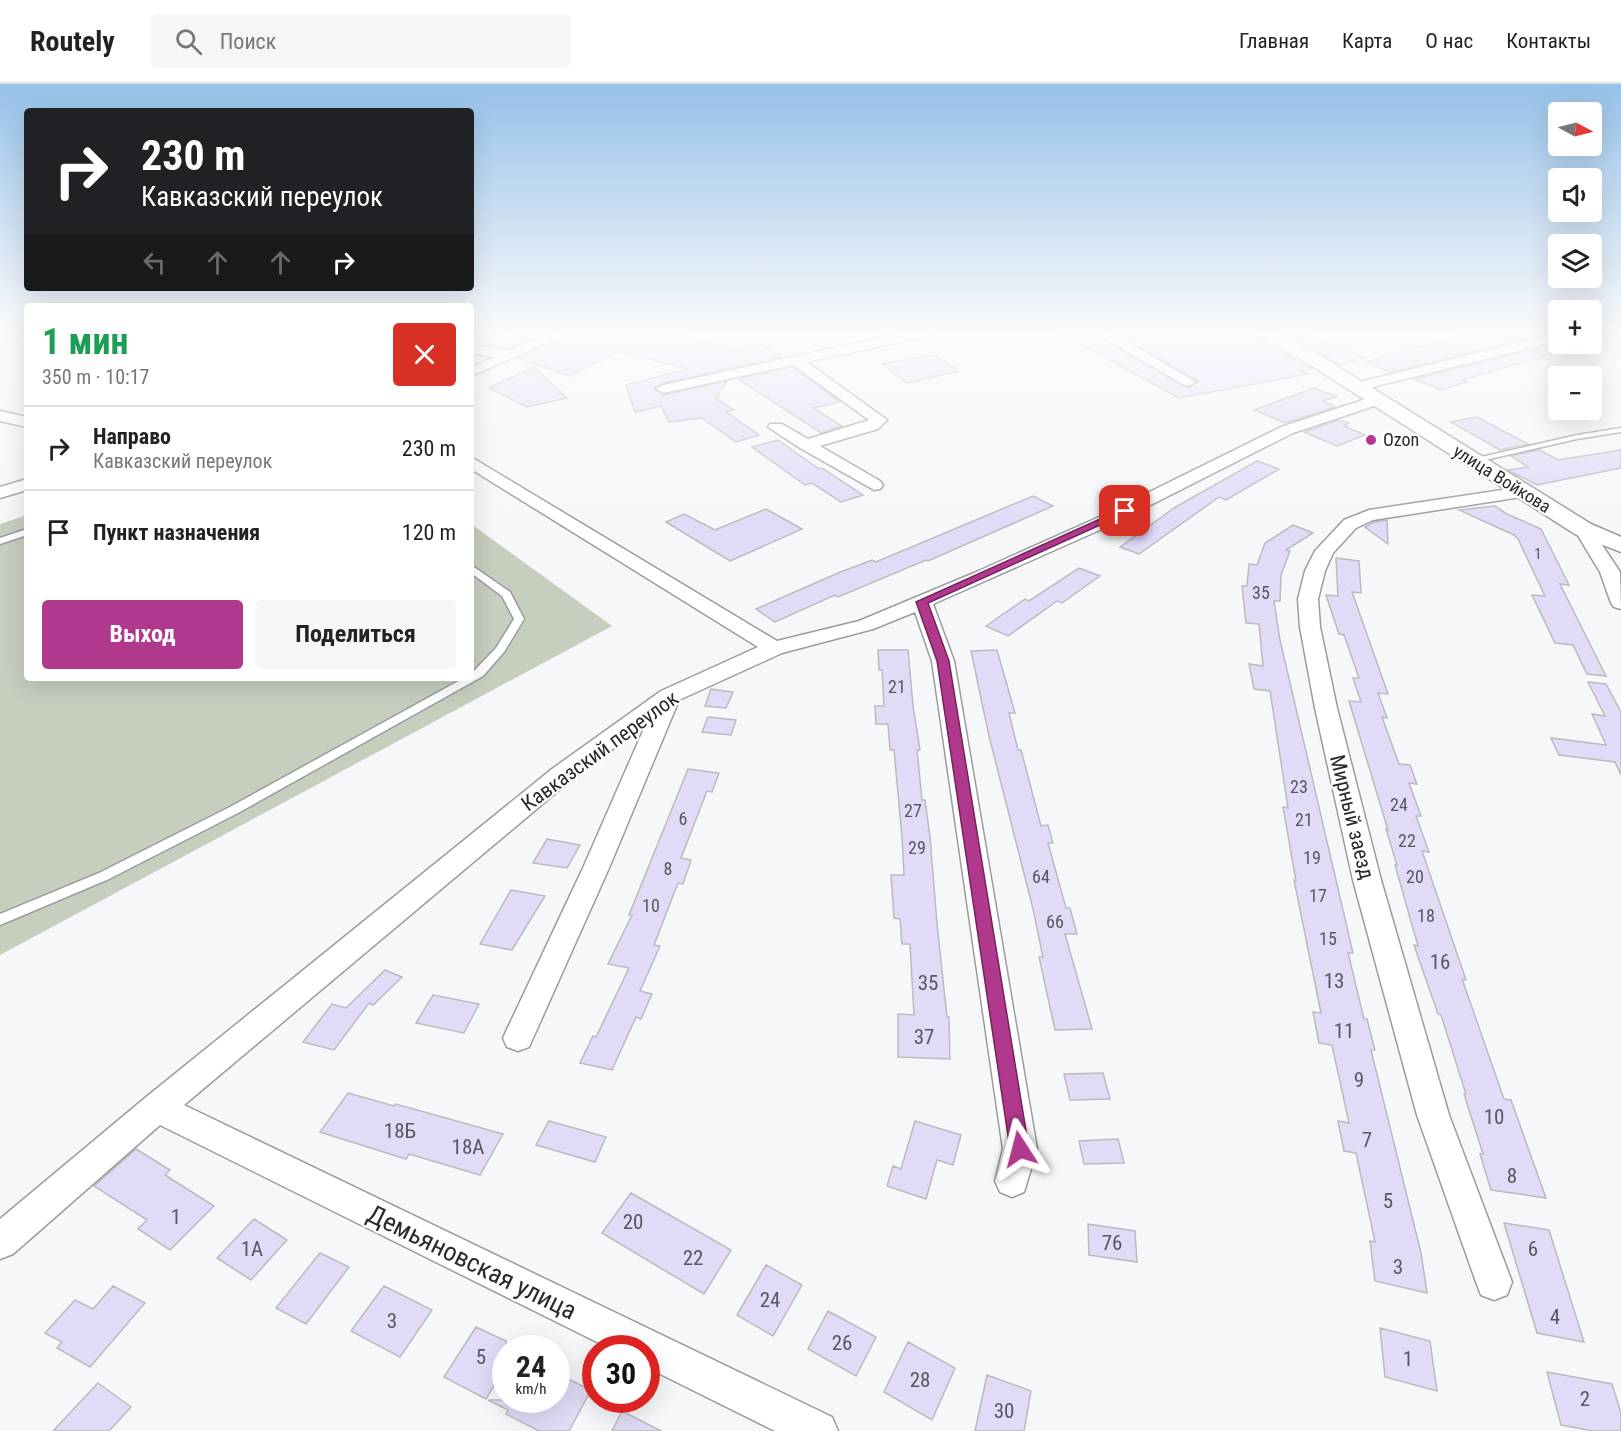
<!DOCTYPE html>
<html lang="ru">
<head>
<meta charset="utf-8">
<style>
  :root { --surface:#fff; --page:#f6f6f6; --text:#222; --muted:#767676; --line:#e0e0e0; --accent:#b1398d }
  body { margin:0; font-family:"Roboto Condensed",sans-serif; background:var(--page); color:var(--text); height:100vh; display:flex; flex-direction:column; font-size:22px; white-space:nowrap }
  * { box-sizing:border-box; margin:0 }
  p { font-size:20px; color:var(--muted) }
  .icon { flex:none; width:33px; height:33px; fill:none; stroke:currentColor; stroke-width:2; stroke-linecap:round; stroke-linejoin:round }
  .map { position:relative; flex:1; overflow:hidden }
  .side { position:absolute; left:24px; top:219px; width:450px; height:378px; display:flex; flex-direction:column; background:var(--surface); border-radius:6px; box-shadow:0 6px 24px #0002 }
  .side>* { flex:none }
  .hud { position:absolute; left:24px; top:24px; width:450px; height:183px; border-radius:6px; box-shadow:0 6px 24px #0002; background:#202124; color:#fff; overflow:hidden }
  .needle { width:39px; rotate:97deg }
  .fabs { position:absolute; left:1548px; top:18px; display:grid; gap:12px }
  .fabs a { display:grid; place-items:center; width:54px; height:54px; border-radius:6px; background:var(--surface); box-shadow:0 6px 24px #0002; font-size:30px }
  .speed { position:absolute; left:492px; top:1251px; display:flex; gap:12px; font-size:30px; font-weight:700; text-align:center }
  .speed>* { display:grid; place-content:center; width:78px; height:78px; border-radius:50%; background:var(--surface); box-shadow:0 6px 24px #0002; line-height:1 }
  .speed small { font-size:15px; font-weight:400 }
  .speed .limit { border:9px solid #d22; background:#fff; color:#111 }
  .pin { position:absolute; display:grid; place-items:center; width:51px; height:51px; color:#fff; margin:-26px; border-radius:12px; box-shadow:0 3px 9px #0006 }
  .me { position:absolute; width:66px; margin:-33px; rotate:351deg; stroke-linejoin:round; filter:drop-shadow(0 0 4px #0008) }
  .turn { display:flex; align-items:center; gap:21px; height:126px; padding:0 18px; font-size:27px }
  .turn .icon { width:78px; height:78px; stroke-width:2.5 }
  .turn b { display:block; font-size:42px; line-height:51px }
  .lanes { display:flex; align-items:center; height:57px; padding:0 18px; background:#0003; justify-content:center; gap:30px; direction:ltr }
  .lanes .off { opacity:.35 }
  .round { display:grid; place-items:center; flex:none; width:63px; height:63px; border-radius:6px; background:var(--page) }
  .headline { display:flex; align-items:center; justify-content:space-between; height:102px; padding:0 18px }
  h1 { font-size:36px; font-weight:700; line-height:45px; color:#1e9e55 }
  .primary-button { display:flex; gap:12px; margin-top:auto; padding:12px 18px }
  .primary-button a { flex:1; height:69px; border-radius:6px; background:var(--accent); color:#fff; font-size:24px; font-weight:700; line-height:69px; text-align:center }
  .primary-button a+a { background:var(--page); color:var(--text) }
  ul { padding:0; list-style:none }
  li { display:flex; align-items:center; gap:18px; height:84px; padding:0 18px; border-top:2px solid var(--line) }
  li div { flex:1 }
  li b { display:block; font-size:22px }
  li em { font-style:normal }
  header { display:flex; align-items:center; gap:36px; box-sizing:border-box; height:84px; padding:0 30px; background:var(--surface); border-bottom:2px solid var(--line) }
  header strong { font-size:28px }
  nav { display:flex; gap:33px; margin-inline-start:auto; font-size:21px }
  .search { width:420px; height:54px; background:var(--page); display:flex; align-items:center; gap:15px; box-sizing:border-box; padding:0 21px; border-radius:6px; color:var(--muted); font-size:22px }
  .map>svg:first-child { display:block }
  .green { fill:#c6cebe }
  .building { fill:#e2dbf8; stroke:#bbbabd; stroke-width:1.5 }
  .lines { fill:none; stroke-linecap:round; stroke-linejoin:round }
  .service-casing { stroke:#9b9c9e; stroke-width:3 }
  .minor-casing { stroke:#9b9c9e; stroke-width:3 }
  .tertiary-casing { stroke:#9b9c9e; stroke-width:3 }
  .service { fill:#fff; fill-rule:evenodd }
  .minor { fill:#fff; fill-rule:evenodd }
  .tertiary { fill:#fff; fill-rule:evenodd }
  .route { fill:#b1398d; stroke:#73255c; stroke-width:1.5 }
  .poi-dot { fill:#b1398d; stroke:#fff; stroke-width:2 }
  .labels { text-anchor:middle; stroke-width:4.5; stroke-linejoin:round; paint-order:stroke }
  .far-number-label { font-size:15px; fill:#58565e }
  .far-poi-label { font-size:18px; fill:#2a2a2b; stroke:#fff; text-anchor:start }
  .far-street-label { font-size:18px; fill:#2a2a2b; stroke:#fff }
  .number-label { font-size:18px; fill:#58565e }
  .street-label { font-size:21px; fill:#2a2a2b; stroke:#fff }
  .near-number-label { font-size:21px; fill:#58565e }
  .near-street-label { font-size:26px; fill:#2a2a2b; stroke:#fff }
</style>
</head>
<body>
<header>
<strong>Routely</strong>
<div class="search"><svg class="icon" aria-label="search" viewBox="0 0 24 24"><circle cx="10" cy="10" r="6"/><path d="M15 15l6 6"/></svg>Поиск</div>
<nav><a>Главная</a><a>Карта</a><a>О нас</a><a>Контакты</a></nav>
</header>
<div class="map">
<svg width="1621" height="1347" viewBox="0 0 1621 1347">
  <rect width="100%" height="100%" fill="#f6f7f9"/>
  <path class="green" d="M27,431V594H471V440L612,542L0,871V440Z"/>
  <path class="building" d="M471,249H545L509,265L471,259Z
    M572,249H671L737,267L762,260L781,273L663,299L654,304L663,311L727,297L716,314L734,326L726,328L759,351L736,358L702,334L669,338L661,322L635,328L626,301L688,285L620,267L569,292L518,274Z
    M1060,249H1093L1189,304L1198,297L1117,249H1220L1236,256L1237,249H1253L1256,255L1312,285L1300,286L1308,290L1179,314Z
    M1281,249H1304L1366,274L1340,281Z
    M1470,249H1519L1531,253L1390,288L1366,278Z
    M1551,261L1564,266L1463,296L1467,298L1441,306L1414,295Z
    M934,271L959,287L907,299L882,280Z
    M534,283L567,314L527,323L489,304Z
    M792,283L840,318L813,324L842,342L821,349L738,295Z
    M1314,304L1337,313L1323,317L1335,323L1285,339L1254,326Z
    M1477,333L1505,348L1528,360L1500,366L1451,338Z
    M1339,336L1349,339L1344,342L1365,351L1337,362L1304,348Z
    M778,356L819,385L822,384L863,411L841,418L812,399L805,401L752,363Z
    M1539,366L1558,376L1621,366V384L1537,401L1508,386L1528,383L1511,372Z
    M1257,377L1279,385L1226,416L1219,413L1139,470L1120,463L1174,424Z
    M1033,412L1053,422L928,477L926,476L838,513L835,511L775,538L756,525L838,489L872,476L876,478Z
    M1495,422L1507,430L1541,445L1569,501L1560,500L1606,592L1587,590L1573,561L1555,559L1532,511L1545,512L1518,455L1514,451L1459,426Z
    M766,425L802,445L730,477L666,438L684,430L715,446Z
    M1387,436L1388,460L1365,443L1374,438Z
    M1293,441L1313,449L1286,466L1290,467L1281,491L1280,517H1274L1280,556L1353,869H1348L1364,935H1367L1375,966H1371L1421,1169L1427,1209L1375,1197L1370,1157L1375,1158L1356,1069L1344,1067L1338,1037L1349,1039L1332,961L1319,959L1313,928L1321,929L1294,796L1296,797L1283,723L1288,724L1270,607L1254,605L1249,580L1263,582L1259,540L1246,539L1242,502H1247L1249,480L1257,481L1265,459Z
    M1336,474L1359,477L1361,509L1352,508L1388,610L1378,609L1387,634L1382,633L1399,680L1410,681L1417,700L1409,699L1421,732H1416L1429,768L1422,767L1466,896L1462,895L1504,1015L1511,1016L1546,1114L1491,1106L1480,1070H1483L1464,1010H1466L1441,931L1438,930L1414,861L1418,862L1395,781H1397L1386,745L1388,746L1349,617L1361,618L1353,594H1359L1344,551L1339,550L1326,511L1338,512Z
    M1079,484L1100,492L1062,519L1057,517L1008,552L986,542L1025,515L1029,517Z
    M878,566H908L913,622L920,666H917L922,716H925L930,753L937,840L947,933H949L950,975L898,973V930L914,931L910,860H902L900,835L894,834L891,791H904L902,753L894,666H890L888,640H876L875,622H884L882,586H879Z
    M997,566L1015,629H1009L1018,666H1021L1041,742L1048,741L1053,759H1048L1066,824H1070L1077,850H1065L1092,945L1055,946L1039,873H1043L1033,825L989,652L971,567Z
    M1588,598L1606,600L1621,628V691L1615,678L1559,671L1551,654L1606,661L1592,630L1605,632Z
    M711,605L733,608L726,624L705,622Z
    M708,633L736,636L731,651L702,648Z
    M688,685L719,689L712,708L707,707L681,774L691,776L683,800L678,799L654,861L660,862L640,907L652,910L641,935L636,933L612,986L580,979L593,952L596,953L629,884L608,880L632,831H629Z
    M547,755L580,761L567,784L533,779Z
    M511,806L545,812L512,866L480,860Z
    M385,886L402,893L373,921L369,919L334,966L303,958L332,920L346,924Z
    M433,911L479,920L464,949L416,939Z
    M1103,989L1110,1015L1070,1016L1064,990Z
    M348,1009L394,1022L396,1020L503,1050L480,1091L409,1070L406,1075L320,1048Z
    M549,1037L606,1053L595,1078L536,1061Z
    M915,1037L961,1051L953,1081L937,1076L926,1115L887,1102L893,1082L901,1085Z
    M1118,1055L1124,1079L1084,1080L1079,1057Z
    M136,1065L170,1086L165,1091L214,1122L170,1166L138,1145L147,1136L94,1102Z
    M631,1109L731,1166L704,1210L602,1149Z
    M254,1135L287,1156L251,1196L217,1174Z
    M1504,1139L1549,1146L1584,1258L1537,1249Z
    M1088,1140L1135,1147L1137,1178L1089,1171Z
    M320,1169L349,1183L306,1240L276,1224Z
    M766,1181L802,1201L773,1252L737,1231Z
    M113,1202L145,1219L90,1283L57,1264L62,1258L45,1249L75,1216L93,1225Z
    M384,1202L432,1226L400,1273L351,1247Z
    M828,1227L876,1253L856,1292L808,1265Z
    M476,1243L506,1257V1282L486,1315L444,1293Z
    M1380,1244L1430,1257L1437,1307L1385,1293Z
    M908,1258L955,1284L932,1336L884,1308Z
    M1547,1288L1612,1300L1621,1329V1347H1593L1561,1341Z
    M556,1289L591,1306L569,1347H539L506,1330L508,1326L488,1316H556Z
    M987,1291L1031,1307L1024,1347H975Z
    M98,1299L131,1323L109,1347H53Z
    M622,1327L661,1347H612Z"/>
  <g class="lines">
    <g class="service-casing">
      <path id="service" d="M1621,344V348L1577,355L1472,379L1468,376L1577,351Z
        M27,445V451L0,460V454Z
        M471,481L510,508L524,535L504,568L483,592L238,729L109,795L0,841V830L99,789L230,723L464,594H471V590L496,564L514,535L502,512L471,489Z"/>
    </g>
    <g class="minor-casing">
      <path id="minor" d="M0,249L27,253V261L0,256Z
        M551,249H570L471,292V283L495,273L471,269V261L509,267Z
        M903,249H930L923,253L807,278L887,336L878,345L820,362L880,397L883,401L880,405L874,406L800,364L768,343L770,340H782L808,355L869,336L793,281L663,309L656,305L663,301Z
        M1095,249H1112L1196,298L1189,302L1184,301Z
        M1558,249V257L1356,307L1349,303L1351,300Z
        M1378,311L1386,316L1383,319L1293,349L1111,441L933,520L954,577L1037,1065L1024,1108L1012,1113L1000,1108L995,1097L1003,1065L932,577L915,528L873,545L782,569L679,616L609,784L529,963L518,967L507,963L503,954L583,784L646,640L570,697L184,1021L832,1333L838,1347H775L646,1283V1264H609L160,1041L13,1170L0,1175V1135L145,1014L552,685L661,607L758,563L471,385V373L777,557L859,537L974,489L1099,433L1281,343Z
        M0,327L27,333V343L0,337Z
        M27,395V406L0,414V403Z
        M1522,403L1528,404L1531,408L1528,412L1373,436L1356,444L1333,469L1325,487L1318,515L1320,543L1337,624L1381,796L1449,1031L1512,1198L1507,1211L1494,1216L1481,1211L1476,1198L1417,1031L1353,796L1315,624L1300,543L1298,515L1305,487L1315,467L1344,436L1369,426Z
        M1583,439L1589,441L1620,488L1621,525L1614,523L1611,519L1600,488L1574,445L1577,441Z"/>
    </g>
    <g class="tertiary-casing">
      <path id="tertiary" d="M1255,249H1276L1316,269L1591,440L1621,453V468L1575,450L1304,277L1257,253Z"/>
    </g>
    <use href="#service" class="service"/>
    <use href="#minor" class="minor"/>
    <use href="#tertiary" class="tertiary"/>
  </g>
  <linearGradient id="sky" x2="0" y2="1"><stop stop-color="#96c1e8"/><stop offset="0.57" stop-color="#fbfbfc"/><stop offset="1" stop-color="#fbfbfc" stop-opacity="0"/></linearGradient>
  <rect width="1621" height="438" fill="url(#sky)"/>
  <path class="route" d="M1122,425L1131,427L928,519L949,577L1029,1065L1027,1071L1020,1073L1013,1071L1010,1065L937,577L916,518Z"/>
  <circle class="poi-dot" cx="1371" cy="356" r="6"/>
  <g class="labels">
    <g class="far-number-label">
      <text x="1538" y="475">1</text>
    </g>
    <g class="far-poi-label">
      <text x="1383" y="362">Ozon</text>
    </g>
    <g class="far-street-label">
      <text transform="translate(1502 395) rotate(32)" y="6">улица Войкова</text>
    </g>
    <g class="number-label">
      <text x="1261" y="515">35</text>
      <text x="897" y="609">21</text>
      <text x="1299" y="709">23</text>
      <text x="1399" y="727">24</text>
      <text x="913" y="733">27</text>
      <text x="683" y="741">6</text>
      <text x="1304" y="742">21</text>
      <text x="1407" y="763">22</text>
      <text x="917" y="770">29</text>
      <text x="1312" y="780">19</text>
      <text x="668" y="791">8</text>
      <text x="1041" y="799">64</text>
      <text x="1415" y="799">20</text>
      <text x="1318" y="818">17</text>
      <text x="651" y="828">10</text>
      <text x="1426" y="838">18</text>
      <text x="1055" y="844">66</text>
      <text x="1328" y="861">15</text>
    </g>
    <g class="street-label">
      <text transform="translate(600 667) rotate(-36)" y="7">Кавказский переулок</text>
      <text transform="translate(1352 733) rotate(76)" y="7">Мирный заезд</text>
    </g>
    <g class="near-number-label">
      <text x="1440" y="885">16</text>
      <text x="1334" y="904">13</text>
      <text x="928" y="906">35</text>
      <text x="1344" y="954">11</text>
      <text x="924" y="960">37</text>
      <text x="1359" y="1003">9</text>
      <text x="1494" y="1040">10</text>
      <text x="400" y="1054">18Б</text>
      <text x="1367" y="1063">7</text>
      <text x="468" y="1070">18А</text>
      <text x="1512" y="1099">8</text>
      <text x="1388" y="1124">5</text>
      <text x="176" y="1140">1</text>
      <text x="633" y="1145">20</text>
      <text x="1112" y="1166">76</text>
      <text x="252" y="1172">1А</text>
      <text x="1533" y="1172">6</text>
      <text x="693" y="1181">22</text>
      <text x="1398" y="1190">3</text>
      <text x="770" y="1223">24</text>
      <text x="1555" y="1240">4</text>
      <text x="392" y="1244">3</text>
      <text x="842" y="1266">26</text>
      <text x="481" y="1280">5</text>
      <text x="1408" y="1282">1</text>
      <text x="920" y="1303">28</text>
      <text x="1585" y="1322">2</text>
      <text x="1004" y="1334">30</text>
    </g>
    <g class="near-street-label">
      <text transform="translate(472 1178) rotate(26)" y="9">Демьяновская улица</text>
    </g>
  </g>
</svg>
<div class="fabs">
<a><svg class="needle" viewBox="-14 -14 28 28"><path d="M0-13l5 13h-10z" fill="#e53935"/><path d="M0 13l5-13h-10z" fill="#767676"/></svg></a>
<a><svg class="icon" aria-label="sound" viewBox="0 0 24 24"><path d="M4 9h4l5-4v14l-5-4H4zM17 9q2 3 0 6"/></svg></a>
<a><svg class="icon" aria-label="layers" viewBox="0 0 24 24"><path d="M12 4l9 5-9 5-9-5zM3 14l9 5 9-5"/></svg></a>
<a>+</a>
<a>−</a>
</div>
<div class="speed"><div>24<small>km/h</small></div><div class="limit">30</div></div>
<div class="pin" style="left:1125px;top:427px;background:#d93025"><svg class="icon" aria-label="arrive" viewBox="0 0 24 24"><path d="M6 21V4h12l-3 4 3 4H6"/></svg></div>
<svg class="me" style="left:1020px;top:1065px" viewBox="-20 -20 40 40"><path d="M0-17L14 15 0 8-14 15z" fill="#b1398d" stroke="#fff" stroke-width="4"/></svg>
<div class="hud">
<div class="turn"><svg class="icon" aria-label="right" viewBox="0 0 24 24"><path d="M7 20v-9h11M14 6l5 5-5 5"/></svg><div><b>230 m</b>Кавказский переулок</div></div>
<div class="lanes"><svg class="icon off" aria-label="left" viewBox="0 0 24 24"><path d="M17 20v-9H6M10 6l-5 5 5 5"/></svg><svg class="icon off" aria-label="ahead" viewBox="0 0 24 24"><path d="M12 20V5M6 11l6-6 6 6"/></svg><svg class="icon off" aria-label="ahead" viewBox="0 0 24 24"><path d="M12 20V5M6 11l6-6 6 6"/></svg><svg class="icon" aria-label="right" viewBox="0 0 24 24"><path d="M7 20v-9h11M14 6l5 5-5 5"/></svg></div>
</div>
<section class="side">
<div class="headline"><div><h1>1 мин</h1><p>350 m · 10:17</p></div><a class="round" style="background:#d93025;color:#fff"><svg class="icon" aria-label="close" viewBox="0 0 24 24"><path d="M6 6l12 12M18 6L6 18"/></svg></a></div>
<ul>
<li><svg class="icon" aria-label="right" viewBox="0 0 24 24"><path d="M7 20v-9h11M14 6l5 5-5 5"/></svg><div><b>Направо</b><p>Кавказский переулок</p></div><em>230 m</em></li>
<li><svg class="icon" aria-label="arrive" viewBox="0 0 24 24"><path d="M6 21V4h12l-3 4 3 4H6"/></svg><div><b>Пункт назначения</b></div><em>120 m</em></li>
</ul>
<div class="primary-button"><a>Выход</a><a>Поделиться</a></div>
</section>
</div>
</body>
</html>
